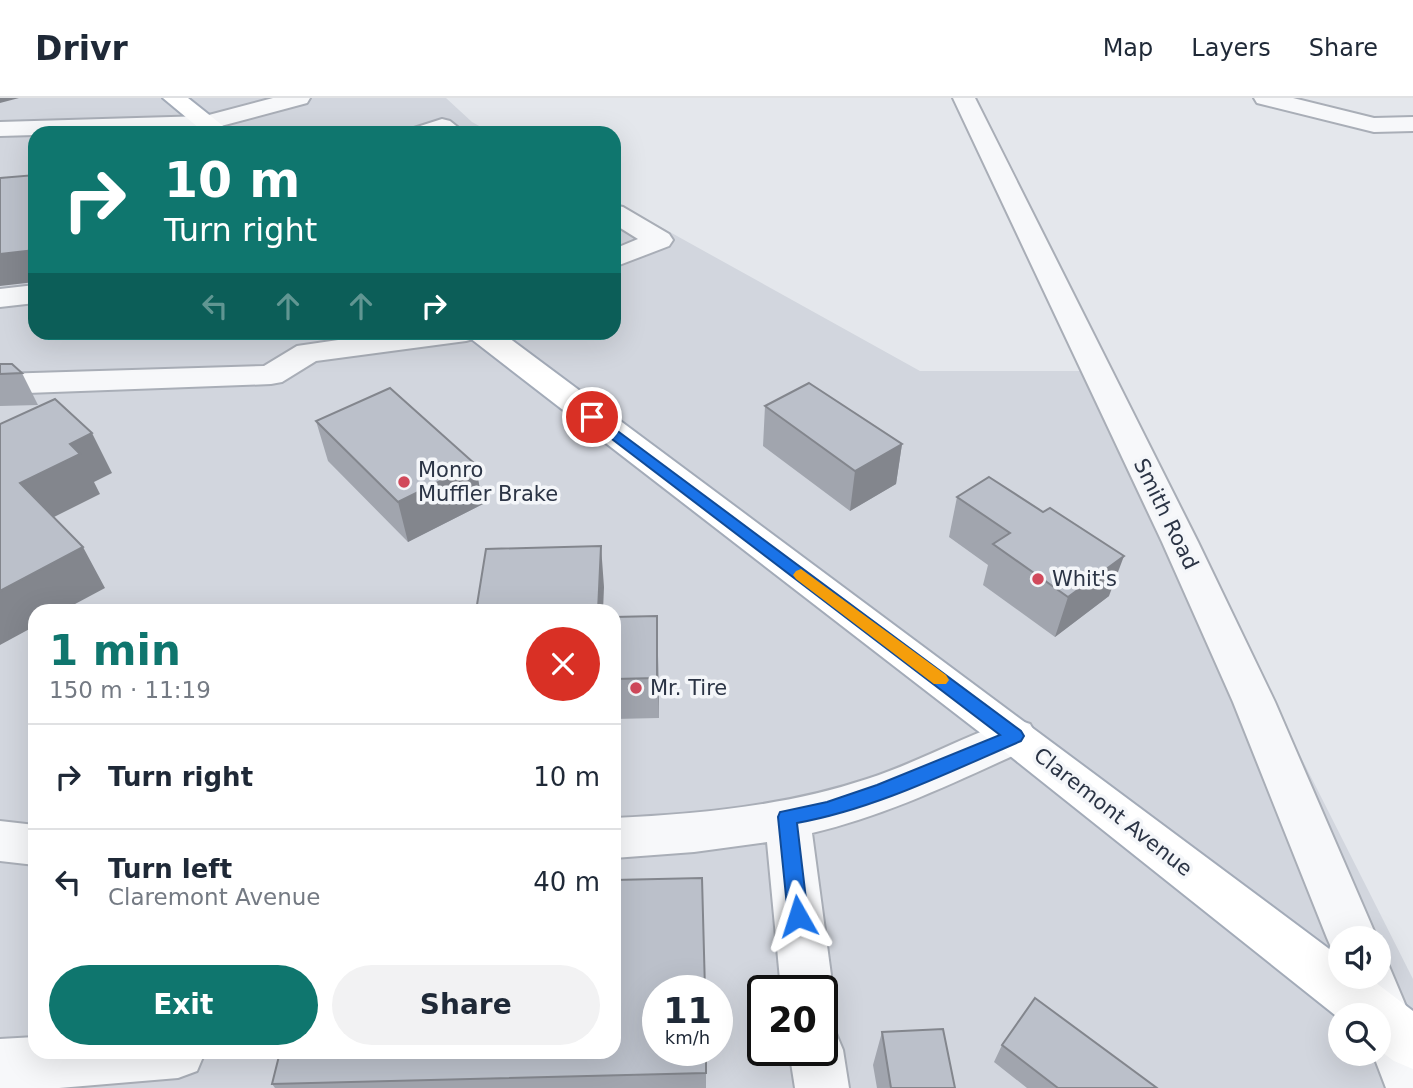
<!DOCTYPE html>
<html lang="en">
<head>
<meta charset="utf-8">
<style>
  :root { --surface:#fff; --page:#f2f2f3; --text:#1f2937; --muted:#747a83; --line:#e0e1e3; --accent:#0f766e }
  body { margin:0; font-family:"DejaVu Sans",sans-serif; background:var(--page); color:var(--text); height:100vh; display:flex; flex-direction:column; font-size:26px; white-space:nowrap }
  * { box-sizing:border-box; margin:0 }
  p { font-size:23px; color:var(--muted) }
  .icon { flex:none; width:38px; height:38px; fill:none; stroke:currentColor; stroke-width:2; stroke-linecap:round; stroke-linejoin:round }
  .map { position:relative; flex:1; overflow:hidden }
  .drawer { position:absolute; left:28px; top:506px; width:593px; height:455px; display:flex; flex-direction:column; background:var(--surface); border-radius:21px; box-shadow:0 7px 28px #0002 }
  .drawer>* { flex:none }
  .top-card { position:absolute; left:28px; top:28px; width:593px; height:214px; border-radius:21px; box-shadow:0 7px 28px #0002; background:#0f766e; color:#fff; overflow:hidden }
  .fabs { position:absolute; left:1328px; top:828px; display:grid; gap:14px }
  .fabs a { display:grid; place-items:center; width:63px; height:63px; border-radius:50%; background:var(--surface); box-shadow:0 7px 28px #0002; font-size:35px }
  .speed { position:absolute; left:642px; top:877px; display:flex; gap:14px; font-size:35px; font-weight:700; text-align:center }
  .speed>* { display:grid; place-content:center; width:91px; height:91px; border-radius:50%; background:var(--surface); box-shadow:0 7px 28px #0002; line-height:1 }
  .speed small { font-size:18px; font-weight:400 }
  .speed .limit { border:4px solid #111; border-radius:10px; background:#fff; color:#111 }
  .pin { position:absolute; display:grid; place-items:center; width:60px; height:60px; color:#fff; margin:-30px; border:4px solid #fff; border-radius:50%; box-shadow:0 2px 7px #0007 }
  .me { position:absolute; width:77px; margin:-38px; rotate:354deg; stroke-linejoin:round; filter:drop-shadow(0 0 5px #0008) }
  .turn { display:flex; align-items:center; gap:24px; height:147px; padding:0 21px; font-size:32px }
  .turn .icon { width:91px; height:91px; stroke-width:2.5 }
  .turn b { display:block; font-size:49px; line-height:60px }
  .lanes { display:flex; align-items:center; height:66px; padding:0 21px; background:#0003; justify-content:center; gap:35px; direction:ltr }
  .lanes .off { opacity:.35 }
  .round { display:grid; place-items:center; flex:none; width:74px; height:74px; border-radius:37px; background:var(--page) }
  .headline { display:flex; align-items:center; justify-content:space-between; height:119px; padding:0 21px }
  h1 { font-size:42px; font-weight:600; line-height:52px; color:var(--accent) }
  .button { display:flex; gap:14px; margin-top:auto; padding:14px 21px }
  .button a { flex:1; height:80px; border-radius:42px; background:var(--accent); color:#fff; font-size:28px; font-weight:600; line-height:80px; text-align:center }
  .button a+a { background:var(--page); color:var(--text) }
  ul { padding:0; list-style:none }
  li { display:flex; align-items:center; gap:21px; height:105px; padding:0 21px; border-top:2px solid var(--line) }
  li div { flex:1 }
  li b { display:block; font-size:26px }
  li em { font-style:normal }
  header { display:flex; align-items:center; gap:42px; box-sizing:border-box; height:98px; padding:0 35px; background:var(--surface); border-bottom:2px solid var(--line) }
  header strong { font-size:33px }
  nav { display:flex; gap:38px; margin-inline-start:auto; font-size:24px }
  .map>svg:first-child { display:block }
  .built { fill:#d2d6de; fill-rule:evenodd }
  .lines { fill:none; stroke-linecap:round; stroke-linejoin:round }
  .minor-casing { stroke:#a9aeb7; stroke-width:4 }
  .major-casing { stroke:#a3abb8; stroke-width:4 }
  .minor { fill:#f7f8fa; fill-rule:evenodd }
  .major { fill:#fff; fill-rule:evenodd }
  .wall { fill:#a1a5ae }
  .shaded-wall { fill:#83868d }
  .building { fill:#bbc0ca; stroke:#83868d; stroke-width:2 }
  .route { fill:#1a73e8; stroke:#114b97; stroke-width:2 }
  .slow { fill:#f59e0b }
  .poi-dot { fill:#d1495b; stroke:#f4f6f9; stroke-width:2.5 }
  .labels { text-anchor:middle; stroke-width:7; stroke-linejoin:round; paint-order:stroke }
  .poi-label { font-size:21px; fill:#2b3445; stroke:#f4f6f9; text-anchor:start }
  .street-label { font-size:21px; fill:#2b3445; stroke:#f4f6f9 }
</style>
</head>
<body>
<header>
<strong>Drivr</strong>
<nav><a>Map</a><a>Layers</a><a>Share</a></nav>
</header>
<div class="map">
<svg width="1413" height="990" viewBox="0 0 1413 990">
  <rect width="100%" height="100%" fill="#e4e7ec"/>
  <path class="built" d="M0,0H446L472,24L492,35H35V234H614V103L920,273H1106L1413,881V990H0ZM35,513H614V954H35ZM1340,840H1379V878H1340ZM658,892H718V952H658ZM763,892H822V952H763ZM1340,917H1379V956H1340Z"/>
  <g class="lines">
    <g class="minor-casing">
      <path id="minor" d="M273,0H310L307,5L206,32L0,38V24L205,18Z
        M953,0H975L1198,444L1275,604L1377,840H1340V858L1334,856L1327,840L1233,604L1162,444Z
        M1254,0H1293L1374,20L1413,19V33L1374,34L1257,5Z
        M442,21L450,23L465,35H410L414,30Z
        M614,107L623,109L669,136L673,142L669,148L614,169V151L638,141L614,126Z
        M35,187V205L0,209V191Z
        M393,234H481L477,240L466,243L316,263L282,284L271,286L0,296V276L264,268L297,248Z
        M1015,621L1030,626L1037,638L1030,650C959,682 889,717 812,735L833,892L822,910V892H781L767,744L694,754L614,760V720C699,716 786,708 867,681C917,665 964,638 1015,621Z
        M0,723L35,727V767L0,763Z
        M1379,858L1386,861L1413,925V990H1386L1373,956H1379V917H1358L1343,878H1379Z
        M822,928L835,933L843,952L849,990H795L789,952H822Z
        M35,939V954H205L197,973L178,980L59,990H0V941Z"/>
    </g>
    <g class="major-casing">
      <path id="major" d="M163,0H188L232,35H205Z
        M466,234H501L1340,859V878H1367L1413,913V971L1394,963L1379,952V917H1340V921L1000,650L470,240Z"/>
    </g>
    <use href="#minor" class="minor"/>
    <use href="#major" class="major"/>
  </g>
  <path class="wall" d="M0,266L22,275L38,307L0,308Z
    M765,308L902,346L896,386L850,413L763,348Z
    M316,323L475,366L483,406L408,444L328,363Z
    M957,399L1109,498L1055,539L983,487L988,467L949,439Z
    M614,519L658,558L659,620L614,621Z
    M882,934L955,990H877L873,967Z
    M1002,947L1157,990H1027L994,964Z
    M706,952V990H275L272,986Z"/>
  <path class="shaded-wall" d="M0,0H19L0,5Z
    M35,152V184L0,188V156Z
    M92,335L112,375L94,384L100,396L42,425L20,385L70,346Z
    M902,346L896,386L850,413L855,373Z
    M475,366L483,406L408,444L398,404Z
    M601,448L604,489L603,513H598Z
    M83,449L105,490L62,513H35V528L0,547V493Z
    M1124,458L1109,498L1055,539L1068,499Z
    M657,518L658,558L659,620L657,580Z"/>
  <path class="building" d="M35,77V152L0,156V80Z
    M0,266H12L22,275L0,276Z
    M809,285L902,346L855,373L765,308Z
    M390,290L475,366L398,404L316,323Z
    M55,301L92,335L70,346L80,356L20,385L83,449L0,493V326Z
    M989,379L1043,414L1050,410L1124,458L1068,499L993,446L1010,435L957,399Z
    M601,448L598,513H476L486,451Z
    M657,518V580L614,581V519Z
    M702,780L705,892H658V952H706V975L272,986L280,954H614V782Z
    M1035,900L1157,990H1058L1002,947Z
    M943,931L955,990H891L882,934Z"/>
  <path class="route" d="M592,314L1021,633L1024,638L1021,643C949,674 875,711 797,725L808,818L805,825L798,828L791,825L788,818L778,719L780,714L827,704L877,687L1000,637L587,322V316Z"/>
  <path class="slow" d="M801,471L946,577L949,582L946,586H934L796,481L793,477L796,473Z"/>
  <g class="poi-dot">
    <circle cx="404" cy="384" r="7"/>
    <circle cx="1038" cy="481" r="7"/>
    <circle cx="636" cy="590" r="7"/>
  </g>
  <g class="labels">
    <g class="poi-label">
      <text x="418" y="379">Monro<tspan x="418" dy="24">Muffler Brake</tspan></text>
      <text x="1052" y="488">Whit's</text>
      <text x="650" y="597">Mr. Tire</text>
    </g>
    <g class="street-label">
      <text transform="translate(1166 416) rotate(64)" y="7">Smith Road</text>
      <text transform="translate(1113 714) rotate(38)" y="7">Claremont Avenue</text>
    </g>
  </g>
</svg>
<div class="fabs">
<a><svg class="icon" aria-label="sound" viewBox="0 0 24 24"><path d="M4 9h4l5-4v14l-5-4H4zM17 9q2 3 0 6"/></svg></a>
<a><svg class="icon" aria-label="search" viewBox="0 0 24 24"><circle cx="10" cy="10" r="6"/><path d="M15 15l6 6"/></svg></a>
</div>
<div class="speed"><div>11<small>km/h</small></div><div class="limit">20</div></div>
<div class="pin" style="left:592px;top:319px;background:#d93025"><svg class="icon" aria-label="arrive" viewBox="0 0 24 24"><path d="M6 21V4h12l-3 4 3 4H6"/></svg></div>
<svg class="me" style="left:798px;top:818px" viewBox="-20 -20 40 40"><path d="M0-17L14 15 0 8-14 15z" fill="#1a73e8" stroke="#fff" stroke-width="4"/></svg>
<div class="top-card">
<div class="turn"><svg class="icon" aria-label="right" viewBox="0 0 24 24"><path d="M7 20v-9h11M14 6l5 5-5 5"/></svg><div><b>10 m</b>Turn right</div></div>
<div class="lanes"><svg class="icon off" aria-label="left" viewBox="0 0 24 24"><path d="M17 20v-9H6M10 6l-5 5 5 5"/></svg><svg class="icon off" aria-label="ahead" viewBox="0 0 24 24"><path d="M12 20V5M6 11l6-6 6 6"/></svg><svg class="icon off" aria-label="ahead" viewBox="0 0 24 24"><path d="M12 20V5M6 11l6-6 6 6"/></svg><svg class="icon" aria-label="right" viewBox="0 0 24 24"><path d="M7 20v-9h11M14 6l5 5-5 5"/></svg></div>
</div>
<section class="drawer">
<div class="headline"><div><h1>1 min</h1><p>150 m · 11:19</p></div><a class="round" style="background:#d93025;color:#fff"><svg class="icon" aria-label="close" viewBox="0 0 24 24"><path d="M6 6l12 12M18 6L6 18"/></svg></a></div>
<ul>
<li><svg class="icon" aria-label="right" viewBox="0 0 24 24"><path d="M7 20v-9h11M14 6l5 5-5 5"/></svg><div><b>Turn right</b></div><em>10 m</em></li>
<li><svg class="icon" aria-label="left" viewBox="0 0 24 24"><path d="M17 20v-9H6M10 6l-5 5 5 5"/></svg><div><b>Turn left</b><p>Claremont Avenue</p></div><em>40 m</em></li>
</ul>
<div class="button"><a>Exit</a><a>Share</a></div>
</section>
</div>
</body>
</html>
